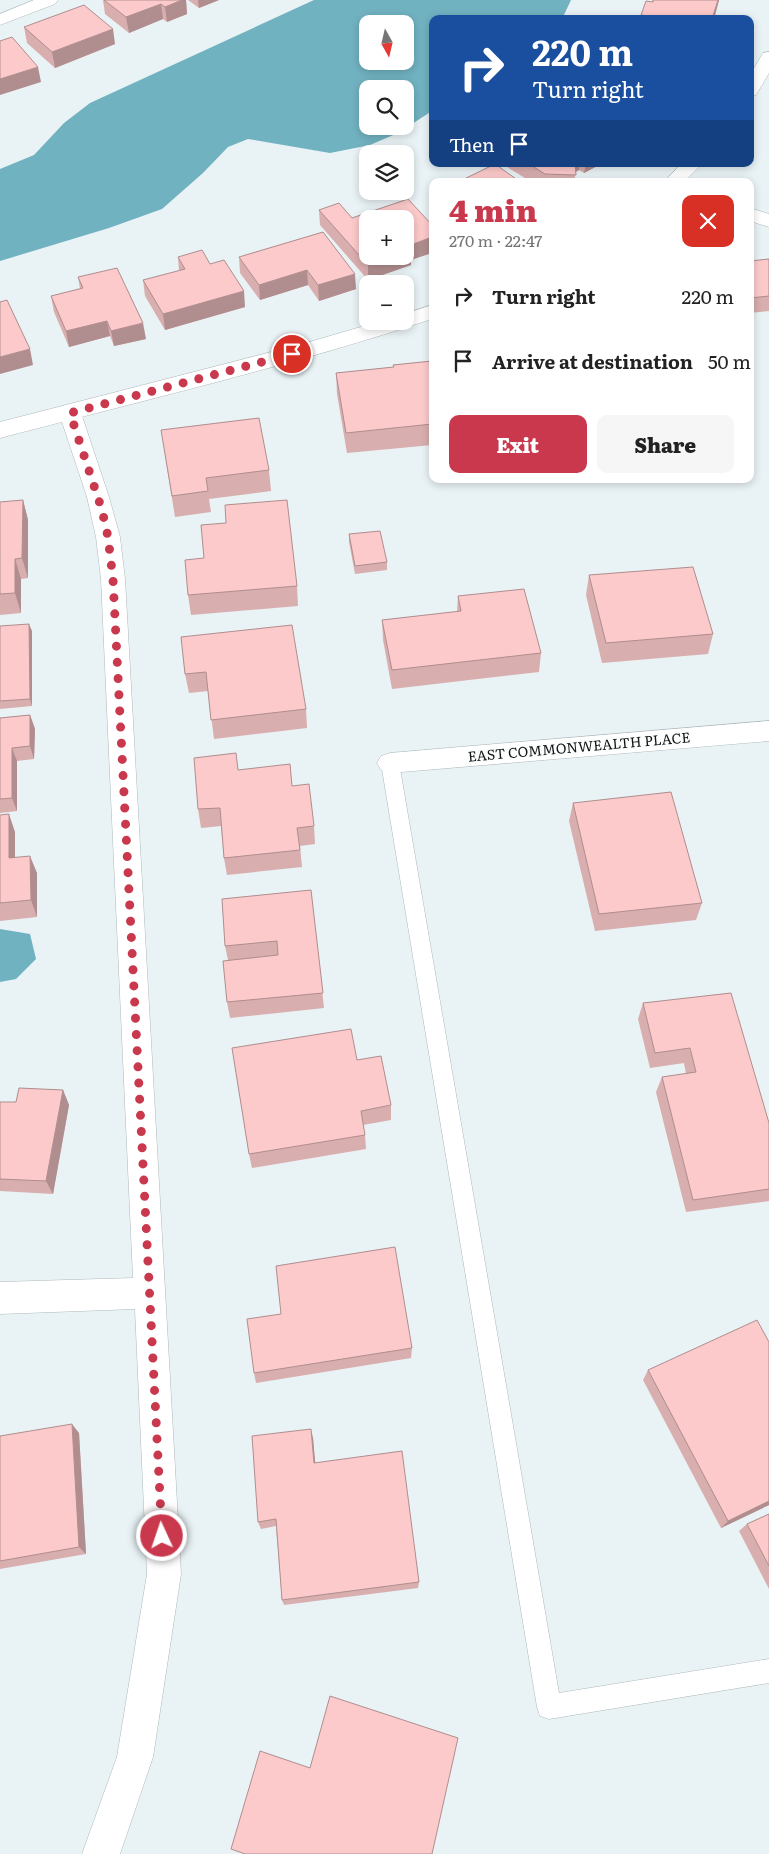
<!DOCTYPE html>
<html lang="en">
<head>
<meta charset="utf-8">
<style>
  :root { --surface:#fff; --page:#f6f6f6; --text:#222; --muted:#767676; --accent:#c9384d }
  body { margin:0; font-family:Literata,serif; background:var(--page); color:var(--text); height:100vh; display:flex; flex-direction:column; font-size:19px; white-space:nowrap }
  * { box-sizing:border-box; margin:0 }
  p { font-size:16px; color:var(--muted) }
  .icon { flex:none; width:28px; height:28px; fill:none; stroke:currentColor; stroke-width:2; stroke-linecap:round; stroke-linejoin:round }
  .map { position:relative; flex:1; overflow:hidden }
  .details { position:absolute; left:429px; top:178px; width:325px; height:305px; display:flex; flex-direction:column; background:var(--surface); border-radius:10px; box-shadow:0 2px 8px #0003 }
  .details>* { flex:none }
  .banner { position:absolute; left:429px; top:15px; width:325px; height:152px; border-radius:10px; box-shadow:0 2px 8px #0003; background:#1a4fa0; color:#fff; overflow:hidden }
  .needle { width:32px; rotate:172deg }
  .buttons { position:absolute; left:359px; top:15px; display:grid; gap:10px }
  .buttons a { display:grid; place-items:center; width:55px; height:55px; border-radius:10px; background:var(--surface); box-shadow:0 2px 8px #0003; font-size:25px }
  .pin { position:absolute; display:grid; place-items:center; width:42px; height:42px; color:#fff; margin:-21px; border:2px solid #fff; border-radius:50%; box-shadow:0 1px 5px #0007 }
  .me { position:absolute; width:55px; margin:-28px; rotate:357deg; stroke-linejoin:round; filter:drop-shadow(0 0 4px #0008) }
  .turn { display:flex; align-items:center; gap:18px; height:105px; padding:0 20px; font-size:22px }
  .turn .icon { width:65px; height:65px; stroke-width:2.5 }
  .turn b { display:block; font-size:35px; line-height:42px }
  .then { display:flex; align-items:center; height:48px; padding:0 20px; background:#0003; gap:10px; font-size:19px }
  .round { display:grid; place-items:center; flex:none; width:52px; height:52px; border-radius:10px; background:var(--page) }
  .head { display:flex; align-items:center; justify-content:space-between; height:85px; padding:0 20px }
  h1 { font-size:30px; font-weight:800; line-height:38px; color:var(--accent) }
  .primary-button { display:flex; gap:10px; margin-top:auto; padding:10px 20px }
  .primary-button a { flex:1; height:58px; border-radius:10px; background:var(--accent); color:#fff; font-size:20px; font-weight:800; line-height:58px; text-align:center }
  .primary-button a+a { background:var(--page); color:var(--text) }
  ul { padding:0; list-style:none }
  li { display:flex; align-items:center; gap:15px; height:65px; padding:0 20px }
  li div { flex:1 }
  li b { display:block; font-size:19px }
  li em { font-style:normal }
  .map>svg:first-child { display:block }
  .water { fill:#71b2c1; fill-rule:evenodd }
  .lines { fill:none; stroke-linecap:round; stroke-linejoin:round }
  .lane-casing { stroke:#afb9bb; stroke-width:1 }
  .street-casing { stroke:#afb9bb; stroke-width:1 }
  .secondary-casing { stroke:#afb9bb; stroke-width:1 }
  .lane { fill:#fff; fill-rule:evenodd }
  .street { fill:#fff; fill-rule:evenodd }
  .secondary { fill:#fff; fill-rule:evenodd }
  .wall { fill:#d9aeaf }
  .shaded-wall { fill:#b08d8e }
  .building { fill:#fccacb; stroke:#b08d8e }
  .route { stroke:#c9384d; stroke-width:9; stroke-dasharray:0 16.2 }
  .labels { text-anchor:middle; stroke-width:4.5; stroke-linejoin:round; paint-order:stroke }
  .street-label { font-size:14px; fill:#121516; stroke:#fcfefe }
</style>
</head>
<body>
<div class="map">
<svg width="769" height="1854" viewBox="0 0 769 1854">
  <rect width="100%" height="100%" fill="#e9f2f5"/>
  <path class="water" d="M314,0H571L562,19H432V111L398,133L370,145L330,153L248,139L228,147L203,173L162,209L109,228L0,261V169L34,155L64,123L90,103ZM368,24H405V61H368ZM368,89H405V126H368Z
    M0,929L30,934L36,959L16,979L0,982Z"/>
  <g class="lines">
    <g class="lane-casing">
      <path id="lane" d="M390,756L396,758L399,763L559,1693L769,1659V1683L549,1719L540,1716L537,1707L381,763L384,758Z"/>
    </g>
    <g class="street-casing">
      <path id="street" d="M34,0H58L55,4L0,25V14Z
        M750,208L769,214V227L750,221Z
        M70,406L78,408L81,413L109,497L120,537L125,579L181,1574L153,1757L120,1854H82L117,1757L147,1574L135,1309L0,1314V1282L133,1278L101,579L96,537L87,497L59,413L62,408Z
        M769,721V741L390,773L381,770L377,763L381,756L390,753Z"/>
    </g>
    <g class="secondary-casing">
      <path id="secondary" d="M769,52V73L756,95L750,96V75L763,53Z
        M681,164H702L685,181H665Z
        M432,305V319C291,366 144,400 0,438V422L306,343L381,321H405V314Z"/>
    </g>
    <use href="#lane" class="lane"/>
    <use href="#street" class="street"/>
    <use href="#secondary" class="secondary"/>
  </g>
  <path class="wall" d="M103,0H186L187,14L167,22L163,19L129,33L105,14Z
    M188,0H219L199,8Z
    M653,0H719L714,19H641V15Z
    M24,27L115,44L55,68L27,43Z
    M502,164H601L584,173L579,170L575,172V181H530Z
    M319,210L352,218L411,260V265L368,280L320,225Z
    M323,232L356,289L319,301L308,285L260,300L240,273L239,257Z
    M178,257L210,264L245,307L165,330L145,296L143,280L179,271Z
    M769,259V311L750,313V261Z
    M78,277L146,339L114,346L110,336L69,347L54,312L51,296L80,289Z
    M432,361V445L347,453L337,394L336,373L393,367V365Z
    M161,430L269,470L271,491L209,499L211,512L175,517Z
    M23,500L28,520V578L21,579V613L0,615V502Z
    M349,534L387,562V570L355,574L349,542Z
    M204,558L297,586L298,606L191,615L188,595Z
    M589,575L713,634L708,654L602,663L586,595Z
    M458,596L541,653L539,672L392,689L383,640L382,620L457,612Z
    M0,626L32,631V706L0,709Z
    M181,637L306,709L307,728L214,739L208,691L189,693L185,674Z
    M30,715L35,729L34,759L17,761V811L0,813V718Z
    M236,753L238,770L292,786L314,826L315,844L300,846L302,867L227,875L224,858L221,826L201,828L198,809Z
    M573,803L702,903L696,920L595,931L569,821Z
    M0,815L15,832V857L37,873V917L0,921Z
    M311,890L324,1008L230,1018L227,1002L228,960L225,946Z
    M643,1003L769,1123V1201L686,1212L656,1092L662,1077L686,1074L684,1063L650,1068L638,1019Z
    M357,1060L391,1105V1120L363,1125L365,1135L366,1149L252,1168L249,1154Z
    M63,1090L69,1105L53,1194L0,1191V1102H16Z
    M281,1314L412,1348L411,1358L256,1383L254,1373Z
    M648,1370L769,1505L721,1528L643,1380Z
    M79,1433L86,1554L0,1569V1436Z
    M313,1438L315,1463L419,1582L418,1588L284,1605L282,1600L276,1526L261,1529L258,1522Z
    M769,1514V1589L739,1531L747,1524Z"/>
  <path class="shaded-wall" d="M182,0H186L187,14L167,22L165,7Z
    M198,0H219L199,8Z
    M718,0H719L714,19H712Z
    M161,4L163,19L129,33L126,17Z
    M113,29L115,44L55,68L52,52Z
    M38,67L41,82L0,95V79Z
    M573,164H580L579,170L572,174Z
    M586,164H601L584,173Z
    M432,237V253L411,260V265L368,280V265L392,256H405V252L408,246Z
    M307,270L308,285L260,300L259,285Z
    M355,274L356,289L319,301L318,285Z
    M244,291L245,307L165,330L163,314Z
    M107,321L110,336L69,347L66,331Z
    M143,323L146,339L114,346L111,331Z
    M30,349L33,365L0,374V357Z
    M23,500L28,520V578L22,558Z
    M15,559L21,579V613L15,593Z
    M29,624L32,631V706L30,699Z
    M30,715L35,729L34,759L30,746Z
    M12,748L17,761V811L12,798Z
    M9,814L15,832V876L9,858Z
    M30,856L37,873V917L31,900Z
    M63,1090L69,1105L53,1194L46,1181Z
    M72,1424L79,1433L86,1554L79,1547Z
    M311,1429L313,1438L316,1471L314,1463Z
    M769,1501V1505L721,1528L728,1521Z"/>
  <path class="building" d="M104,0H182L165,7L161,4L126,17Z
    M653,0H718L712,19H668L641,15L646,1L653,2Z
    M84,5L113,29L52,52L24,27Z
    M12,37L38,67L0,79V41Z
    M495,164L519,181H460Z
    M529,164H575L576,175L545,174Z
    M408,199L432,225V237L408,246L411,250L405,252V219H368V256H392L368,265L319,210L339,203L352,218Z
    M323,232L355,274L318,285L307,270L259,285L239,257Z
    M202,250L210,264L224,260L244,291L163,314L143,280L185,269L178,257Z
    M769,259V296L750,298V261Z
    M117,268L143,323L111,331L107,321L66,331L51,296L83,288L78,277Z
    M7,300L30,349L0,357V302Z
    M432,361V424L346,433L336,373L394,367L393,365Z
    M259,418L269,470L206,478L208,491L172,496L161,430Z
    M23,500L22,558L15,559V593L0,594V502Z
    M287,500L297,586L188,595L185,560L204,558L201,525L226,523L225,505Z
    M380,531L387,562L355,566L349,534Z
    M693,567L713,634L606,643L589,575Z
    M524,589L541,653L392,670L382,620L461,611L458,596Z
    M29,624L30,699L0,701V626Z
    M292,625L306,709L211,720L206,672L185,674L181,637Z
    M30,715V746L12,748V798L0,799V718Z
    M236,753L238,770L290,764L292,786L309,784L314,826L297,828L300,850L224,858L220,808L198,809L194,758Z
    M671,792L702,903L599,914L573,803Z
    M9,814V858L30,856L31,900L0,903V815Z
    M311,890L323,993L227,1002L223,961L278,955L277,941L225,946L222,899Z
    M731,993L769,1123V1189L693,1200L662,1077L696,1072L690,1048L655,1053L643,1003Z
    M351,1029L357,1060L381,1056L391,1105L361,1111L365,1135L249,1154L232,1048Z
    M19,1088L63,1090L46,1181L0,1179V1102H16Z
    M395,1247L412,1348L254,1373L247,1319L281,1314L276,1266Z
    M757,1320L769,1342V1501L728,1521L648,1370Z
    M72,1424L79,1547L0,1561V1436Z
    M311,1429L314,1463L402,1451L419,1582L282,1600L276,1519L258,1522L252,1436Z
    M769,1514V1566L747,1524Z
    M330,1696L458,1738L432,1854H245L231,1849L260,1751L310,1768Z"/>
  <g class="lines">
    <path class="route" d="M162,1536L113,579L108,537L102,510L70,413L292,354"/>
  </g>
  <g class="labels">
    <g class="street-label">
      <text transform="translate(579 747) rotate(-5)" y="5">EAST COMMONWEALTH PLACE</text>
    </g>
  </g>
</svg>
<div class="buttons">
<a><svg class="needle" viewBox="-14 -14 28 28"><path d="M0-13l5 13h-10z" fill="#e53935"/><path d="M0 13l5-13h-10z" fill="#767676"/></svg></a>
<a><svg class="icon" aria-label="search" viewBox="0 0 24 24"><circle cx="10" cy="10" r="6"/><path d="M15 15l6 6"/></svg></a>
<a><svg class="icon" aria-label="layers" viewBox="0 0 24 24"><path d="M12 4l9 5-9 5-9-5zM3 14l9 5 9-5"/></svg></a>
<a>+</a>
<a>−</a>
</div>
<div class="pin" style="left:292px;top:354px;background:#d93025"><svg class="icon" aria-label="arrive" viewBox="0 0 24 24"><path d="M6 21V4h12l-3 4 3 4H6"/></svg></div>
<svg class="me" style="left:162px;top:1536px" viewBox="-20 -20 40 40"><circle r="17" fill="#c9384d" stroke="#fff" stroke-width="3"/><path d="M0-11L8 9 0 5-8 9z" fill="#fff"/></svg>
<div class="banner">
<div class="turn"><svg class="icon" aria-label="right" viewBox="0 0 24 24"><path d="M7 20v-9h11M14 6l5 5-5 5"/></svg><div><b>220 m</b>Turn right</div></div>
<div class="then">Then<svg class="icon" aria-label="arrive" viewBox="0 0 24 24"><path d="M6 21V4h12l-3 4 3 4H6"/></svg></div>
</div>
<section class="details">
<div class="head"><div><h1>4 min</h1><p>270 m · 22:47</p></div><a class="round" style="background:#d93025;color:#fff"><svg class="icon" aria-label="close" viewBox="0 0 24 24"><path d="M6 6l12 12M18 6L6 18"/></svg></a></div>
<ul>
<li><svg class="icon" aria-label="right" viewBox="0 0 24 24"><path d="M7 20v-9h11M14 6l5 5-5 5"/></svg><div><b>Turn right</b></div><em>220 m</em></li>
<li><svg class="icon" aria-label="arrive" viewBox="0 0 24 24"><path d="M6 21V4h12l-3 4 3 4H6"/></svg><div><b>Arrive at destination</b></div><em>50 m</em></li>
</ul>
<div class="primary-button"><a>Exit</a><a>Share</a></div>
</section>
</div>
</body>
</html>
